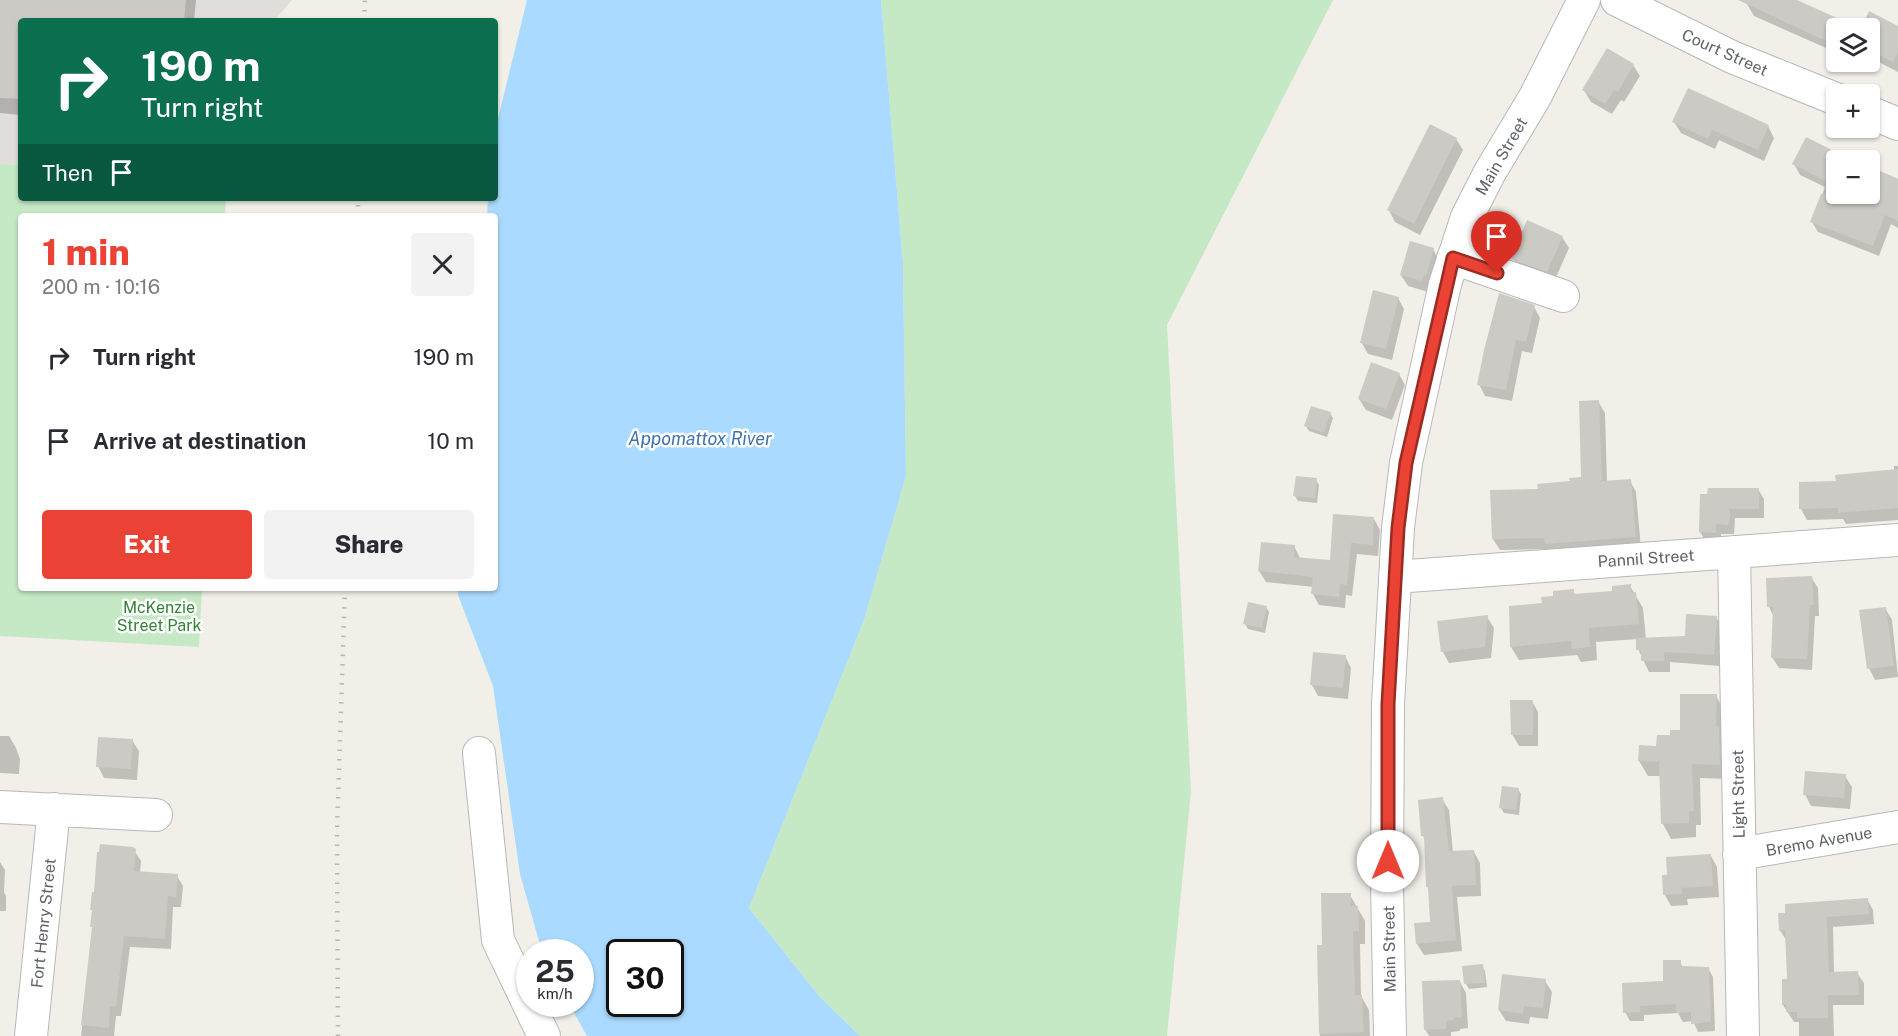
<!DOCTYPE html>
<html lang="en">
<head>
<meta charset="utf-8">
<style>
  :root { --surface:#fff; --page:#f2f2f3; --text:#2b2b33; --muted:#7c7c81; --accent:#ea4335 }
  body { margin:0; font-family:"Public Sans",sans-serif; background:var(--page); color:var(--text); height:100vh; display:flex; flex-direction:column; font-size:22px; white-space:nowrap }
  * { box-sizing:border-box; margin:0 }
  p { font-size:20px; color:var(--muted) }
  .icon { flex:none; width:33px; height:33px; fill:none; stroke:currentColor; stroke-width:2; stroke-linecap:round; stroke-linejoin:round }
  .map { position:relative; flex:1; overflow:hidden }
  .details { position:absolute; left:18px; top:213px; width:480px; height:378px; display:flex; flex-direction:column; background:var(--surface); border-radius:6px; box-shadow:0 2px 4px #0004 }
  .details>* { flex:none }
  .guide { position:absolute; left:18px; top:18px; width:480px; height:183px; border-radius:6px; box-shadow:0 2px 4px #0004; background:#0b6e4f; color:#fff; overflow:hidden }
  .tools { position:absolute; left:1826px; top:18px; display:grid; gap:12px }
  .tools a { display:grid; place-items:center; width:54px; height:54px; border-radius:6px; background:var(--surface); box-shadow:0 2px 4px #0004; font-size:30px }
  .speed { position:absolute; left:516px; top:939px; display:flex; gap:12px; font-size:30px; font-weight:700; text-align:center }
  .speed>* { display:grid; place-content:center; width:78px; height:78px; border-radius:50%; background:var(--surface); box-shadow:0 2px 4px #0004; line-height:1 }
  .speed small { font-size:15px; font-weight:400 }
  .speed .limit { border:3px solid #111; border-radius:9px; background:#fff; color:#111 }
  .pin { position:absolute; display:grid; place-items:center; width:51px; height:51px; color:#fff; margin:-62px -26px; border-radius:50% 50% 50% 0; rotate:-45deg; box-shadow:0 0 6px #0007 }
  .pin .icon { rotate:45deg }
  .me { position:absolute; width:66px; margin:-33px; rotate:0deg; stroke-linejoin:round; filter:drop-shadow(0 0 4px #0008) }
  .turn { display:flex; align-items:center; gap:21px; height:126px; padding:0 24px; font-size:27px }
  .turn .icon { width:78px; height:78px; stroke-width:2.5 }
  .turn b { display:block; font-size:42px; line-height:51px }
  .then { display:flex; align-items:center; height:57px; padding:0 24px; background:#0003; gap:12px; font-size:22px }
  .round { display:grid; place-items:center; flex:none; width:63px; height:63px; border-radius:6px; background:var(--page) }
  .head { display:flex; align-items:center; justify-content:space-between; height:102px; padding:0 24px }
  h1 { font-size:36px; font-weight:800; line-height:45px; color:var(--accent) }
  .primary-button { display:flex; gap:12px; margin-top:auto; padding:12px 24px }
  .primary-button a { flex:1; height:69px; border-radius:6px; background:var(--accent); color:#fff; font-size:24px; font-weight:800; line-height:69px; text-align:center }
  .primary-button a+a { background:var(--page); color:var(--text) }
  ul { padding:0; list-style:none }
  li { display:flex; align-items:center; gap:18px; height:84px; padding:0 24px }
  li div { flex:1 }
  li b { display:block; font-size:22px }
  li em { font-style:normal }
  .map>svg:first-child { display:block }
  .industrial { fill:#e0deda }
  .green { fill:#c5e8c5 }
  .water { fill:#aadaff; fill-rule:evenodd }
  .shadow { fill:#0003 }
  .building { fill:#cccac5 }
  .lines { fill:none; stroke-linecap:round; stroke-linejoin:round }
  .minor-casing { stroke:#b5b8bc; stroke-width:34 }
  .minor { stroke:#fff; stroke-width:32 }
  .rail { stroke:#b6b7b8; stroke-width:4.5; stroke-dasharray:1.5 8; stroke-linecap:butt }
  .route-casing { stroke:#982c22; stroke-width:15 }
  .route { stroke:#ea4335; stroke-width:10 }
  .labels { text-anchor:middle; stroke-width:5; stroke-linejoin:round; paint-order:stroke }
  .street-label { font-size:16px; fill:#5f6368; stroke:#fff }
  .park-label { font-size:16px; fill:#348238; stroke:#fff }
  .water-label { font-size:18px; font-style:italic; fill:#4174aa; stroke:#fff }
</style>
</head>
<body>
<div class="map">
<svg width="1898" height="1036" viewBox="0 0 1898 1036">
  <rect width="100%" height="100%" fill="#f1efe8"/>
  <path class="industrial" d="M0,0H292L274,21H21V165L0,164Z"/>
  <path class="green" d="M881,0H1333L1167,325L1191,791L1167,1036H860L819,996L749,908L864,620L906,476L903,263Z
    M0,164L21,165V198H226L225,216H21V588H202L199,647L0,636Z"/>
  <path class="water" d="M527,0H881L903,263L906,476L864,620L749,908L819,996L860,1036H587L569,1004H580V952H542L520,874L493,686L458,595V588H495V216H487L488,198H495V131ZM620,952H670V1004H620Z"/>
  <path class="shadow" d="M0,0H196L194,21H21V115L0,113Z
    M1749,0H1794L1836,19L1841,28H1836V44L1833,51L1754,16L1747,4Z
    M1869,12L1898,28V72L1869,57V28H1861Z
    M1633,65L1640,76L1624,102L1621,100L1612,114L1591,102L1584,90Z
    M1674,122L1768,126L1774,138L1764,161L1719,140L1715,149L1681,133Z
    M1456,139L1463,150L1420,235L1395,222L1389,210Z
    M1835,153L1839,160H1836V194H1869V167L1898,179V228L1891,224L1879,256L1818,232L1812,222L1825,187L1800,175L1794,164Z
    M1562,237L1569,248L1554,282L1519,270L1513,258Z
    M1433,249L1439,261L1428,292L1408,286L1401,275Z
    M1398,298L1404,309L1392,360L1368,354L1362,343Z
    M1534,307L1540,318L1532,353L1522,351L1512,401L1485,396L1479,384Z
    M1399,374L1405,385L1392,420L1366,410L1359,399Z
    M1598,401L1605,413L1607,482L1630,481L1636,492L1641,549L1553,554L1549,549L1500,550L1493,539L1539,490L1583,478Z
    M1330,413L1333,418L1327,437L1309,431L1306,426Z
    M1894,466H1898V520L1846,524L1843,519L1807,520L1801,509L1837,483L1894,471Z
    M1316,480L1319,485L1317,503L1298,501L1295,496Z
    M1758,489L1764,499V518H1735L1734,534H1721V542H1706L1700,532L1701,495Z
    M1374,519L1380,530L1378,556L1357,554L1352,596L1346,595L1345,608L1319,605L1313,594L1314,587L1266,582L1259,571L1294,546L1300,558L1331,562Z
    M1811,577L1818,588L1819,616H1815L1812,670L1779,668L1772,657L1774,617L1769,607L1767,580Z
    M1630,586L1643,608L1646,639L1686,638L1716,617L1722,628L1720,666L1670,662V672H1649L1638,649V639L1596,642L1597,660L1581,662L1577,655L1519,660L1511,647L1544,604L1555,597L1573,591L1576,596L1614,592Z
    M1266,607L1269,612L1265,633L1248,629L1245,624Z
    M1885,608L1892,620L1898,677L1875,680L1869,668Z
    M1487,617L1494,628L1491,658L1449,663L1443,652L1439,623Z
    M1345,656L1351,668L1348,699L1318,696L1312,685Z
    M1716,696L1724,710L1728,779L1700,778L1701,825H1696V837L1671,839L1663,824L1661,776H1648L1639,761L1671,737L1681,732Z
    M1532,701L1538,712V746H1519L1512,734Z
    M0,736H9L16,748L20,759L19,774L0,773Z
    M132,740L139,751L137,780L104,778L98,766Z
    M1845,776L1852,787L1850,809L1811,806L1805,794Z
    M1518,789L1521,794L1519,815L1504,813L1501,808Z
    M1442,799L1449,810L1453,853L1474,852L1480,863L1481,896L1457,897L1462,951L1424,955L1417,944L1432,923L1429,890L1427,886L1426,841L1423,836Z
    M134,850L141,861L140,873L177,876L183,886L181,907H173L171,949L130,947L121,1016H116L114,1036H81L93,930L92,927Z
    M1711,856L1717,867L1719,897L1687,899L1688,905L1671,906L1665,895Z
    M0,862L5,870L4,892L6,896V911H0Z
    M1350,895L1365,921V944H1360L1361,996L1369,1010L1370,1036H1320L1319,998L1323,946Z
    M1867,899L1873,910L1874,924L1833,927L1834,973H1857L1864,983V1005H1833L1834,1036H1799V1022H1794L1783,1005L1789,980L1786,940L1780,930Z
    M1680,962L1683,968H1708L1713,977L1715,1031L1698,1032L1693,1021L1683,1022L1678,1013L1644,1015V1021H1630L1625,1012L1665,982Z
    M1482,966L1485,971L1487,987L1469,989L1466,984L1464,968Z
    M1545,981L1552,992L1548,1019L1530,1017L1529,1024L1506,1021L1499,1010Z
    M1460,982L1466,993L1468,1028L1460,1029V1031L1451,1032V1036H1429L1425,1029Z"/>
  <path class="building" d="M0,0H186L184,21H21V99L0,98Z
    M1738,0H1797L1837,18L1826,41Z
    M1869,11L1898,26V53L1893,62L1869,50Z
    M1607,48L1634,64L1618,92L1614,90L1605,104L1582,90Z
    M1688,88L1769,125L1758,150L1712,130L1708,139L1672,122Z
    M1430,124L1457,138L1414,224L1387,210Z
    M1806,137L1836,152V186L1792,164Z
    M1869,166L1898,179V221L1885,215L1873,246L1810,222L1821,194H1869Z
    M1527,220L1563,236L1547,272L1511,259Z
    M1410,241L1434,248L1426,276L1424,275L1422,281L1400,275Z
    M1373,290L1399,297L1386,349L1360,343Z
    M1499,293L1535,305L1526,342L1516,340L1506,390L1477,385L1484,350Z
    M1371,362L1400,373L1386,409L1358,399Z
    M1599,400L1602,481L1631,479L1636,537L1545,544L1544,538L1492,539L1490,490L1538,489L1537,484L1570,481L1569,478L1581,477L1579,401Z
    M1311,406L1331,412L1324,433L1304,426Z
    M1898,469V508L1838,513V508L1799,509V482L1836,481L1835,475Z
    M1296,476L1317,478L1315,498L1293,496Z
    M1708,488H1759V509H1730L1729,525L1716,524V533L1699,532L1700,494H1707Z
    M1333,514L1374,517L1373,545L1351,543L1347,585L1340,584L1339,597L1311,594L1313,577L1258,571L1261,542L1295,545L1294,557L1330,560Z
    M1812,576L1814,605H1810L1807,659L1771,658L1773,607H1767L1766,578Z
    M1631,584V593L1636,592L1639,624L1589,628L1590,647L1572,649L1571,641L1510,647L1509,606L1542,603L1541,597L1553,596V591L1574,589V594L1612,591V586Z
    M1248,602L1267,606L1262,628L1243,624Z
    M1886,607L1894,666L1867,669L1859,610Z
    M1686,614L1717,616L1714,655L1664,652V661H1641V650H1636V638L1685,636Z
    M1488,615L1485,647L1441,652L1437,621Z
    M1313,652L1346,655L1343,688L1310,685Z
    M1680,694H1717L1716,726L1719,728L1720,765L1692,764L1694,811H1689V823L1661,824L1659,762L1638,761L1639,745L1656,746L1657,735H1670V730H1680Z
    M1510,700H1533V735H1511Z
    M98,737L133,739L131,769L96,767Z
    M1805,771L1846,774L1844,798L1803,795Z
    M1502,786L1519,788L1516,810L1499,808Z
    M1443,797L1449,851L1474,850L1476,885L1452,886L1456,940L1416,944L1414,923L1430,922L1428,887H1426L1424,836H1421L1418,800Z
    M100,844L133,847L136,849L134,871L178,874L176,897L168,896L165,939L124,936L116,1006H110L109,1028L81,1025L92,927H90L92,910H90L92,892H94L97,852H99Z
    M1711,854L1713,886L1682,888V894L1663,895L1662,875H1667L1666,857Z
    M1321,893H1351V906H1358L1359,931H1353L1355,995H1362L1364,1032L1319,1034L1317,945H1322Z
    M1868,898L1869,914L1827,917L1829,972L1858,971L1859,995H1828V1018H1797V1012H1786V1005H1782V979H1787L1785,930L1779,931L1778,913H1785V904Z
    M1663,960H1681V966L1709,967L1711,1022L1691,1024V1012L1676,1013V1004L1640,1006V1012L1623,1013L1622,983L1663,981Z
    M1483,964L1485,983L1464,984L1462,966Z
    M1502,974L1546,979L1543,1008L1524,1006L1523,1014L1498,1010Z
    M1460,980L1462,1017L1454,1018V1020L1446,1021V1029L1424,1030L1422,981Z"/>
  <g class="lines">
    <g class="minor-casing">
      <path id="minor" d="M1617,0L1732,57L1836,99
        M1869,112L1898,124
        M1453,258L1563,296
        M1734,552L1743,1036
        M1395,577L1898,540
        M479,753L498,940L544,1036
        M0,807L156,815
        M1739,854L1898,827
        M31,1036L54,809
        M1390,1036L1387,883L1388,704L1398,528L1406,463L1445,284L1467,217L1490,172L1535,97L1584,0"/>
    </g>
    <use href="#minor" class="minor"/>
    <path class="rail" d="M364,21L365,0
      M358,216V198
      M338,1036L337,832L345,588"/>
  </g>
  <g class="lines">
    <g class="route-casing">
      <path id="route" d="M1388,861V704L1398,528L1406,463L1453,258L1497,273"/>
    </g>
    <use href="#route" class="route"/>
  </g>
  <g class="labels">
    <g class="street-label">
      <text transform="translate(1725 52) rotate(24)" y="6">Court Street</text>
      <text transform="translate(1501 156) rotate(-60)" y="6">Main Street</text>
      <text transform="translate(1646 558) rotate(-4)" y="6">Pannil Street</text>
      <text transform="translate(1738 794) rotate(-91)" y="6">Light Street</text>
      <text transform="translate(1819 841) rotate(-10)" y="6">Bremo Avenue</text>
      <text transform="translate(43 923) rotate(-84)" y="6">Fort Henry Street</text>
      <text transform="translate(1389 949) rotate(-91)" y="6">Main Street</text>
    </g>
    <g class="park-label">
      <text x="159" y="613">McKenzie<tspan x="159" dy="18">Street Park</tspan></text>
    </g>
    <g class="water-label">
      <text x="700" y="445">Appomattox River</text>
    </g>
  </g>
</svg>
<div class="tools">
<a><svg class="icon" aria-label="layers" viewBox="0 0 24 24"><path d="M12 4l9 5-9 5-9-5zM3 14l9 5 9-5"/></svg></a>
<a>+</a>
<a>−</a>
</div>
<div class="speed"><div>25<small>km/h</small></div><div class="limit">30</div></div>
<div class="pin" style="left:1497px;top:273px;background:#d93025"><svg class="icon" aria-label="arrive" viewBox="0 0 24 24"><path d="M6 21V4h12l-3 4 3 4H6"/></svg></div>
<svg class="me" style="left:1388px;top:861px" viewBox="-20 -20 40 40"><circle r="19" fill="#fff"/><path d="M0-13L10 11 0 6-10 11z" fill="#ea4335"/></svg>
<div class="guide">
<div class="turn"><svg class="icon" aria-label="right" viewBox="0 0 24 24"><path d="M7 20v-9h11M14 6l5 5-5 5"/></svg><div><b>190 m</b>Turn right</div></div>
<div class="then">Then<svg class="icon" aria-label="arrive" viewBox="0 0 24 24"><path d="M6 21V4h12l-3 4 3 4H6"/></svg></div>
</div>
<section class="details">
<div class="head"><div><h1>1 min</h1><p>200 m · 10:16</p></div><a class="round"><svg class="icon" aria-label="close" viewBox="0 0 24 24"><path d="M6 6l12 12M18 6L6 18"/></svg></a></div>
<ul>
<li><svg class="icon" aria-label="right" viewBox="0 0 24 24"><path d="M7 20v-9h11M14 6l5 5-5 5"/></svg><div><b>Turn right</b></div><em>190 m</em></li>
<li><svg class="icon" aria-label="arrive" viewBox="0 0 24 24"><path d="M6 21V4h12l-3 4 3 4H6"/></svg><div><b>Arrive at destination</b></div><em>10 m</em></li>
</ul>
<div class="primary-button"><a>Exit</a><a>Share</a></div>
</section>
</div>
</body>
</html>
